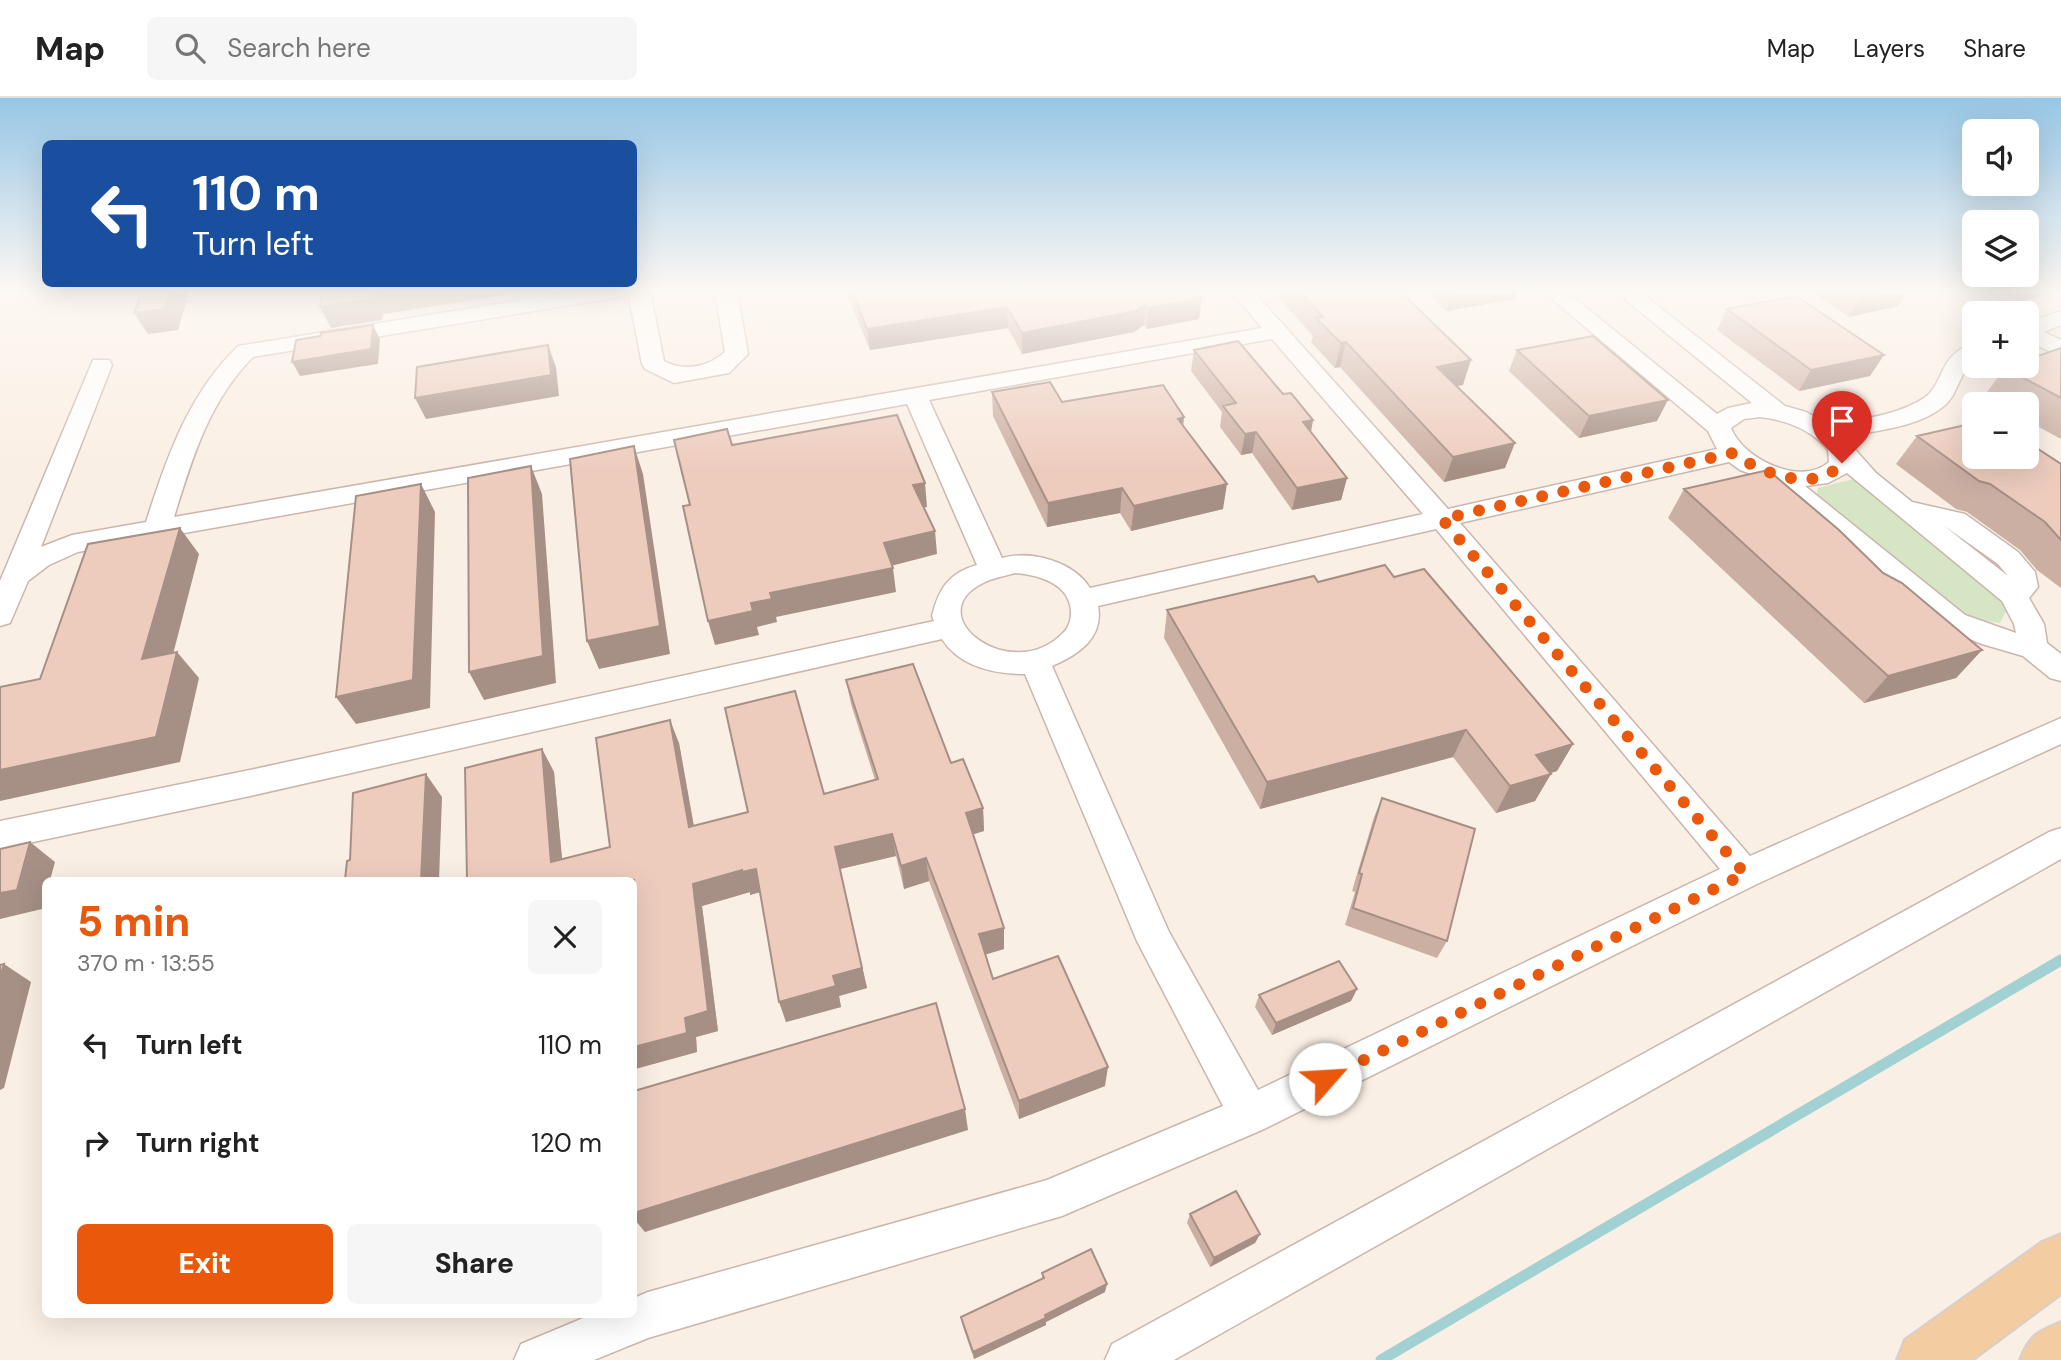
<!DOCTYPE html>
<html lang="en">
<head>
<meta charset="utf-8">
<style>
  :root { --surface:#fff; --page:#f6f6f6; --text:#222; --muted:#767676; --line:#e0e0e0; --accent:#ea580c }
  body { margin:0; font-family:"DM Sans",sans-serif; background:var(--page); color:var(--text); height:100vh; display:flex; flex-direction:column; font-size:26px; white-space:nowrap }
  * { box-sizing:border-box; margin:0 }
  p { font-size:23px; color:var(--muted) }
  .icon { flex:none; width:38px; height:38px; fill:none; stroke:currentColor; stroke-width:2; stroke-linecap:round; stroke-linejoin:round }
  .map { position:relative; flex:1; overflow:hidden }
  .drawer { position:absolute; left:42px; top:779px; width:595px; height:441px; display:flex; flex-direction:column; background:var(--surface); border-radius:10px; box-shadow:0 7px 28px #0002 }
  .drawer>* { flex:none }
  .banner { position:absolute; left:42px; top:42px; width:595px; height:147px; border-radius:10px; box-shadow:0 7px 28px #0002; background:#1a4fa0; color:#fff; overflow:hidden }
  .tools { position:absolute; left:1962px; top:21px; display:grid; gap:14px }
  .tools a { display:grid; place-items:center; width:77px; height:77px; border-radius:10px; background:var(--surface); box-shadow:0 7px 28px #0002; font-size:35px }
  .pin { position:absolute; display:grid; place-items:center; width:60px; height:60px; color:#fff; margin:-72px -30px; border-radius:50% 50% 50% 0; rotate:-45deg; box-shadow:0 0 7px #0007 }
  .pin .icon { rotate:45deg }
  .me { position:absolute; width:77px; margin:-38px; rotate:64deg; stroke-linejoin:round; filter:drop-shadow(0 0 5px #0008) }
  .turn { display:flex; align-items:center; gap:24px; height:147px; padding:0 35px; font-size:32px }
  .turn .icon { width:91px; height:91px; stroke-width:2.5 }
  .turn b { display:block; font-size:49px; line-height:60px }
  .round { display:grid; place-items:center; flex:none; width:74px; height:74px; border-radius:10px; background:var(--page) }
  .summary { display:flex; align-items:center; justify-content:space-between; height:119px; padding:0 35px }
  h1 { font-size:42px; font-weight:800; line-height:52px; color:var(--accent) }
  .action { display:flex; gap:14px; margin-top:auto; padding:14px 35px }
  .action a { flex:1; height:80px; border-radius:10px; background:var(--accent); color:#fff; font-size:28px; font-weight:800; line-height:80px; text-align:center }
  .action a+a { background:var(--page); color:var(--text) }
  ul { padding:0; list-style:none }
  li { display:flex; align-items:center; gap:21px; height:98px; padding:0 35px }
  li div { flex:1 }
  li b { display:block; font-size:26px }
  li em { font-style:normal }
  header { display:flex; align-items:center; gap:42px; box-sizing:border-box; height:98px; padding:0 35px; background:var(--surface); border-bottom:2px solid var(--line) }
  header strong { font-size:33px }
  nav { display:flex; gap:38px; margin-inline-start:auto; font-size:24px }
  .search { width:490px; height:63px; background:var(--page); display:flex; align-items:center; gap:18px; box-sizing:border-box; padding:0 24px; border-radius:10px; color:var(--muted); font-size:26px }
  .map>svg:first-child { display:block }
  .green { fill:#d6e6c4 }
  .lines { fill:none; stroke-linecap:round; stroke-linejoin:round }
  .stream { stroke:#a2d1d3; stroke-width:11 }
  .minor-casing { stroke:#cab6ac; stroke-width:3 }
  .major-casing { stroke:#d7cfcd; stroke-width:4 }
  .minor { fill:#fff; fill-rule:evenodd }
  .major { fill:#f4cca2; fill-rule:evenodd }
  .wall { fill:#ccafa3 }
  .shaded-wall { fill:#a68f85 }
  .building { fill:#edccbe; stroke:#a68f85; stroke-width:2 }
  .route { stroke:#ea580c; stroke-width:12; stroke-dasharray:0 21.6 }
</style>
</head>
<body>
<header>
<strong>Map</strong>
<div class="search"><svg class="icon" aria-label="search" viewBox="0 0 24 24"><circle cx="10" cy="10" r="6"/><path d="M15 15l6 6"/></svg>Search here</div>
<nav><a>Map</a><a>Layers</a><a>Share</a></nav>
</header>
<div class="map">
<svg width="2061" height="1262" viewBox="0 0 2061 1262">
  <rect width="100%" height="100%" fill="#faefe4"/>
  <path class="green" d="M1853,381L1998,497L2006,513L2000,525L1976,522L1951,509L1816,401L1818,390Z"/>
  <g class="lines">
    <path class="stream" d="M1381,1262L2061,862"/>
    <g class="minor-casing">
      <path id="minor" d="M571,194H623L620,198L613,200L253,259C209,303 192,361 174,419L1262,230L1232,194H1254L1448,411L1717,351L1708,333L1544,194H1567L1717,316L1728,310L1752,305L1616,194H1640L1785,308L1806,314L1830,327C1861,321 1896,318 1924,300C1945,286 1938,255 1974,246V263C1959,274 1958,297 1944,308C1917,330 1876,332 1844,339L1876,375L1912,404L1965,416L2018,454L2035,474L2038,489L2029,500L2044,526L2047,545L2061,556V583L2050,580L2023,558L1982,546L1945,531L1765,381L1740,372L1729,364L1460,425L1750,758L2061,620V646L1757,786L1264,1031L1062,1118L648,1240L594,1262H514L521,1246L593,1216H634V1200L648,1194L1047,1082L1223,1008L1137,843L1025,576C994,576 960,569 942,541L250,698L0,751V723L250,672L934,523L932,518C939,490 949,475 977,467L907,306L78,454L49,467L28,483L10,525L0,528V483L93,262H109L112,267L41,449L72,437L146,424C167,359 188,297 238,248ZM1272,241L1423,416L1090,490C1073,463 1031,452 1002,460L929,302ZM1760,319C1786,322 1811,331 1828,352L1829,364C1801,389 1743,361 1731,330L1744,321ZM1847,375L2002,503L2014,526L2016,535L1965,517L1805,388L1828,385ZM1943,427L1998,466L2008,478ZM1436,431L1720,771L1258,992L1169,834L1052,568C1078,557 1104,540 1098,508ZM1015,475C1038,477 1070,485 1071,514C1071,521 1069,529 1064,534C1013,589 917,518 983,485C992,480 1005,478 1015,475Z
        M628,194H650L664,263C684,274 708,269 725,254L715,194H737L748,256L729,275L674,285L645,271L642,266Z
        M1950,194H1976L2007,215H1981Z
        M2061,213V227L2044,234L2061,242V258L2026,243V225Z
        M2061,730V761L1174,1262H1105L1112,1246L2049,734Z"/>
    </g>
    <g class="major-casing">
      <path id="major" d="M2061,1136V1196L1972,1262H1897L1905,1242L2042,1144Z
        M2061,1224V1262H2020C2030,1237 2037,1234 2061,1224Z"/>
    </g>
    <use href="#minor" class="minor"/>
    <use href="#major" class="major"/>
  </g>
  <path class="wall" d="M846,194H1196L1199,221L1147,231L1144,227L1134,234L1022,256L1008,230L870,252Z
    M1274,194H1401L1463,287L1457,288L1505,370L1444,384L1340,269L1335,270L1311,244L1313,238Z
    M1426,194H1517L1515,201L1446,213Z
    M1811,194H1907L1898,208L1849,219Z
    M1984,194H2049L2011,208Z
    M1727,211L1870,278L1799,293L1717,232Z
    M2061,250V341L2026,322V306H1998L1984,298L2005,270Z
    M1194,252L1313,322L1311,334L1347,380L1341,402L1292,412L1252,355L1241,357L1220,329L1222,314L1191,273Z
    M1517,252L1657,323L1579,340L1509,273Z
    M992,294L1184,319L1183,328L1223,411L1131,433L1120,415L1047,429L993,318Z
    M1917,338L2061,366V490L2037,472L2020,452L1967,414L1956,411L1896,366Z
    M1684,391L1883,475L1982,552L1956,580L1864,605L1668,420Z
    M1318,484L1573,646L1557,673L1551,675L1535,703L1496,715L1453,659L1260,711L1164,540L1167,512Z
    M846,582L951,665L983,710L984,733L973,736L1004,851L985,856L993,881L1105,988L1019,1021L929,783L904,791L896,758L840,771L867,890L839,898L841,909L786,924L760,794L750,797V794L702,808L718,933L696,939L697,954L635,971L634,968V782H467L542,651L554,674L562,761L610,749L679,645L694,728L824,696L875,682L851,606Z
    M1382,700L1447,843L1437,860L1345,827L1355,794L1352,793L1374,719Z
    M1357,891L1351,903L1272,937L1255,909L1259,897Z
    M1190,1116L1260,1136L1255,1145L1210,1169L1187,1125Z
    M1042,1175L1105,1194L1046,1224V1227L974,1261L962,1226L961,1219L1042,1181Z"/>
  <path class="shaded-wall" d="M170,194H189L178,232L148,236L134,215Z
    M381,194H506V197L383,216L382,222L331,230L320,209Z
    M1452,194H1517L1515,201L1446,213Z
    M1878,194H1907L1898,208L1849,219L1861,198Z
    M2020,194H2049L2011,208Z
    M1202,200L1199,221L1147,231L1148,210Z
    M1145,206L1144,227L1134,234L1022,256V235Z
    M1007,209L1008,230L870,252L867,231Z
    M373,227L380,241L378,266L300,278L292,264Z
    M1346,244L1340,269L1335,270L1341,245Z
    M548,247L556,269L559,298L426,321L415,300Z
    M1884,257L1870,278L1799,293L1811,272Z
    M1471,262L1463,287L1430,293L1437,269Z
    M1668,302L1657,323L1579,340L1589,318Z
    M1184,319L1181,344L1178,321Z
    M1313,322L1309,343L1303,324Z
    M1256,334L1252,355L1241,357L1245,336Z
    M1515,345L1505,370L1444,384L1453,359Z
    M634,348L643,376L670,556L599,571L587,543Z
    M531,368L542,396L556,585L484,602L469,574Z
    M1347,380L1341,402L1292,412L1297,390Z
    M925,385L927,409L915,411L913,387Z
    M421,386L435,414L430,610L356,626L336,599Z
    M1227,386L1223,411L1131,433L1134,408Z
    M1122,390L1120,415L1047,429L1048,405Z
    M180,430L199,456L165,587L142,561Z
    M935,433L937,456L887,469L884,445Z
    M893,470L896,494L776,519L777,524L757,529L751,505L770,495Z
    M753,513L759,537L715,547L708,523Z
    M1982,552L1956,580L1864,605L1888,578Z
    M177,554L199,580L180,664L0,703V672Z
    M670,622L679,645L698,752L689,729Z
    M1466,632L1453,659L1260,711L1267,684Z
    M1573,646L1557,673L1521,684L1536,657Z
    M542,651L554,674L564,782L551,764Z
    M426,676L442,699L439,782H421Z
    M1551,676L1535,703L1496,715L1510,688Z
    M983,710L984,733L968,738L966,715Z
    M892,736L896,758L840,771L867,890L839,898L841,909L786,924L779,904L835,749Z
    M30,744L55,764L50,782H46V798L42,811L0,821V795Z
    M926,760L929,783L904,791L901,768Z
    M756,771L764,793L750,797V794L702,808L718,933L696,939L697,954L635,971L634,968V949L693,786L742,772Z
    M1004,830V851L981,858L979,836Z
    M4,866L31,884L4,990L0,992V880Z
    M1357,891L1351,903L1272,937L1276,925Z
    M1108,969L1105,988L1019,1021V1003Z
    M965,1011L968,1032L645,1134L634,1121V1115Z
    M1260,1136L1255,1145L1210,1169L1214,1160Z
    M1107,1186L1105,1194L1046,1224V1227L974,1261L973,1254Z"/>
  <path class="building" d="M142,194H170L164,211L134,215Z
    M323,194H381L373,196L372,201L320,209Z
    M852,194H1196L1202,200L1148,210L1145,206L1136,213L1022,235L1007,209L867,231Z
    M1300,194H1401L1471,262L1437,269L1515,345L1453,359L1346,244L1341,245L1316,220L1323,219Z
    M1856,194H1878L1861,198Z
    M1796,198L1884,257L1811,272L1727,211Z
    M373,227L371,251L292,264L296,242L320,238L321,235Z
    M1593,238L1668,302L1589,318L1517,252Z
    M1238,243L1283,296L1291,295L1313,322L1303,324L1347,380L1297,390L1256,334L1245,336L1223,308L1236,305L1194,252Z
    M548,247L551,277L415,300L417,269Z
    M2061,250V300L2005,270L2011,268H2026V262Z
    M1050,284L1062,304L1163,287L1184,319L1178,321L1227,386L1134,408L1122,390L1048,405L992,294Z
    M897,317L925,385L913,387L935,433L884,445L893,470L770,495L772,501L751,505L753,513L708,523L683,408L690,407L674,342L727,331L732,347Z
    M1974,325V359H2026V343L2061,366V442L2045,424L1990,386L1979,383L1917,338Z
    M634,348L660,528L587,543L570,361Z
    M531,368L543,558L469,574L468,380Z
    M1768,372L1839,432L1883,475L1902,485L1982,552L1888,578L1684,391Z
    M421,386L413,582L336,599L356,398Z
    M180,430L142,561L177,554L156,639L0,672V589L40,581L88,446Z
    M1385,467L1394,479L1424,471L1573,646L1536,657L1551,676L1510,688L1466,632L1267,684L1167,512L1314,478L1318,484Z
    M913,566L951,665L963,661L983,710L966,715L1004,830L979,836L993,881L1058,858L1108,969L1019,1003L926,760L901,768L892,736L835,749L862,870L833,878L836,888L779,904L756,771L742,774V772L693,786L708,913L685,920L687,935L634,949V782H467L465,670L542,651L551,764L610,749L596,640L670,622L689,729L748,714L725,610L795,593L824,696L878,681L846,582Z
    M426,676L421,782H345L347,763L350,762L353,695Z
    M1382,700L1475,731L1447,843L1353,810L1362,776L1359,775Z
    M30,744L17,792L0,795V751Z
    M1339,863L1357,891L1276,925L1259,897Z
    M4,866L0,880V867Z
    M936,905L965,1011L634,1115V993Z
    M1236,1093L1260,1136L1214,1160L1190,1116Z
    M1091,1151L1107,1186L1045,1217L1046,1220L973,1254L961,1219L1044,1180L1042,1175Z"/>
  <linearGradient id="sky" x2="0" y2="1"><stop stop-color="#96c6e6"/><stop offset="0.52" stop-color="#fdf8f3"/><stop offset="1" stop-color="#fdf8f3" stop-opacity="0"/></linearGradient>
  <rect width="2061" height="371" fill="url(#sky)"/>
  <g class="lines">
    <path class="route" d="M1325,981L1745,776L1442,421L1733,355C1760,375 1816,397 1842,365"/>
  </g>
</svg>
<div class="tools">
<a><svg class="icon" aria-label="sound" viewBox="0 0 24 24"><path d="M4 9h4l5-4v14l-5-4H4zM17 9q2 3 0 6"/></svg></a>
<a><svg class="icon" aria-label="layers" viewBox="0 0 24 24"><path d="M12 4l9 5-9 5-9-5zM3 14l9 5 9-5"/></svg></a>
<a>+</a>
<a>−</a>
</div>
<div class="pin" style="left:1842px;top:365px;background:#d93025"><svg class="icon" aria-label="arrive" viewBox="0 0 24 24"><path d="M6 21V4h12l-3 4 3 4H6"/></svg></div>
<svg class="me" style="left:1325px;top:981px" viewBox="-20 -20 40 40"><circle r="19" fill="#fff"/><path d="M0-13L10 11 0 6-10 11z" fill="#ea580c"/></svg>
<div class="banner">
<div class="turn"><svg class="icon" aria-label="left" viewBox="0 0 24 24"><path d="M17 20v-9H6M10 6l-5 5 5 5"/></svg><div><b>110 m</b>Turn left</div></div>
</div>
<section class="drawer">
<div class="summary"><div><h1>5 min</h1><p>370 m · 13:55</p></div><a class="round"><svg class="icon" aria-label="close" viewBox="0 0 24 24"><path d="M6 6l12 12M18 6L6 18"/></svg></a></div>
<ul>
<li><svg class="icon" aria-label="left" viewBox="0 0 24 24"><path d="M17 20v-9H6M10 6l-5 5 5 5"/></svg><div><b>Turn left</b></div><em>110 m</em></li>
<li><svg class="icon" aria-label="right" viewBox="0 0 24 24"><path d="M7 20v-9h11M14 6l5 5-5 5"/></svg><div><b>Turn right</b></div><em>120 m</em></li>
</ul>
<div class="action"><a>Exit</a><a>Share</a></div>
</section>
</div>
</body>
</html>
